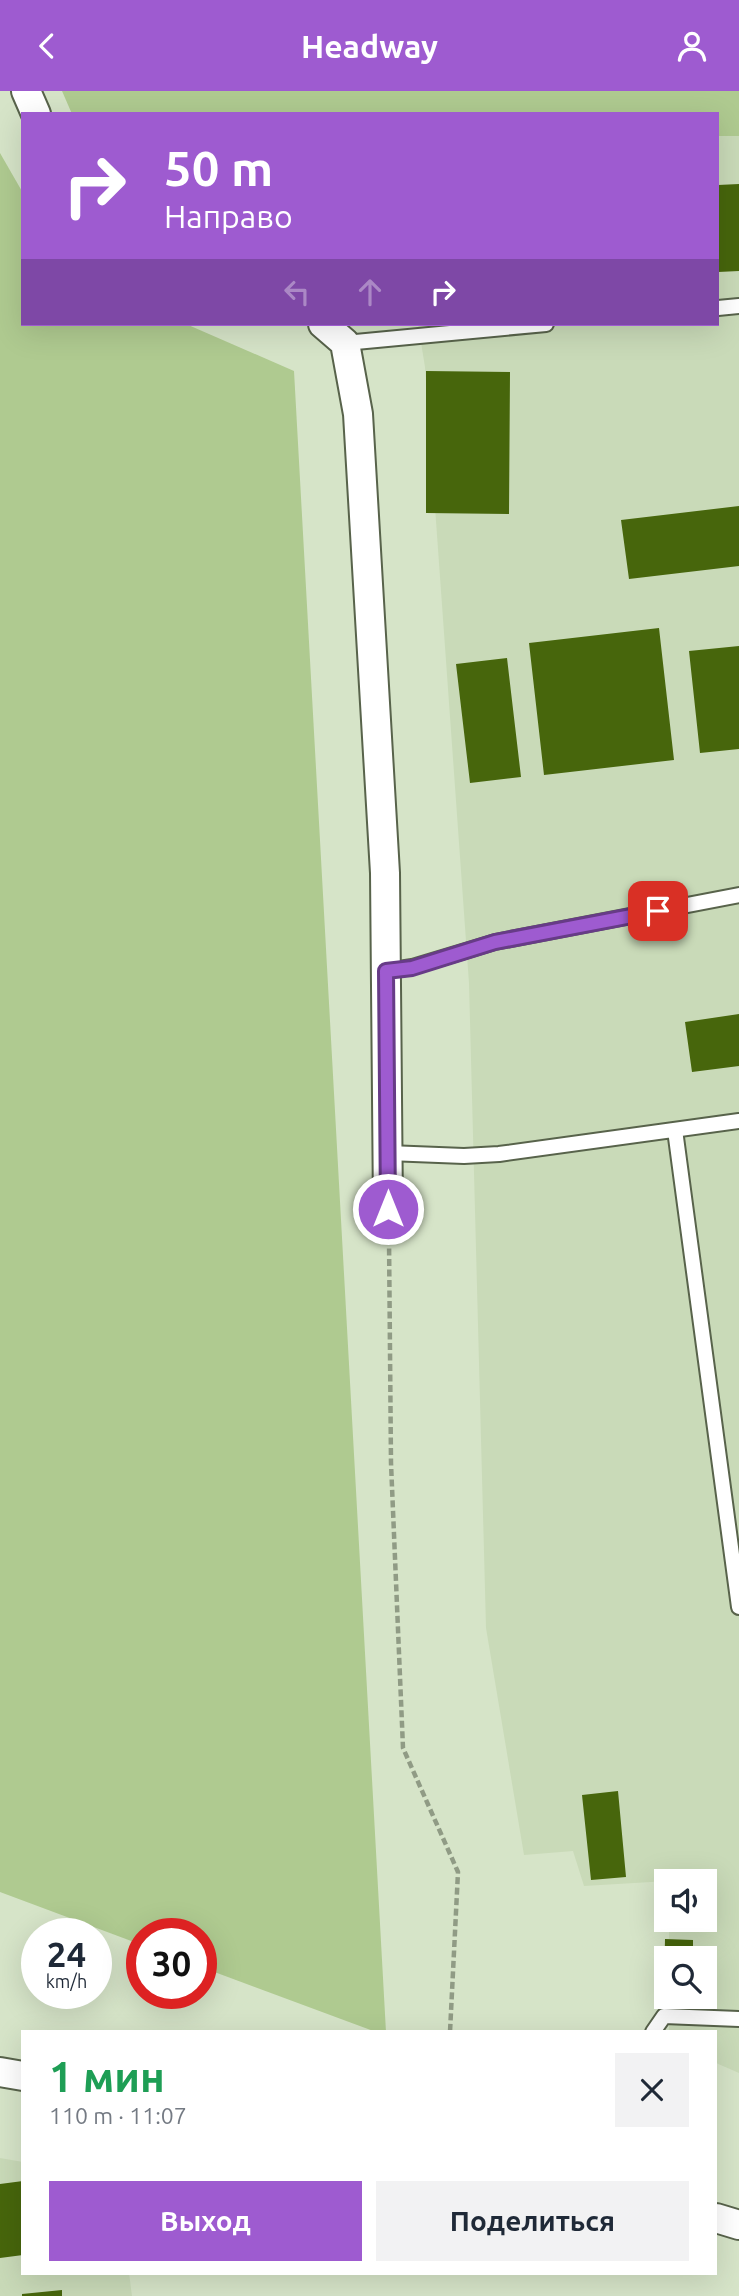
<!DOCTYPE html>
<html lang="ru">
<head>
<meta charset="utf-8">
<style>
  :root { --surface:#fff; --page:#f2f2f3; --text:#1f2937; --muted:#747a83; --accent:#9e5bd0 }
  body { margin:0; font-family:Ubuntu,sans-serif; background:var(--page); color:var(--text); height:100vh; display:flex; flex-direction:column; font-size:26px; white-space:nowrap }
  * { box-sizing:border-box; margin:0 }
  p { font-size:23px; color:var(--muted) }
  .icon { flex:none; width:38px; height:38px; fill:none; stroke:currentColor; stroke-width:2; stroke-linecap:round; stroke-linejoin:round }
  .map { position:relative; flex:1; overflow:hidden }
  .details { position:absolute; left:21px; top:1939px; width:696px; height:245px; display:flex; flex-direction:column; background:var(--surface); border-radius:0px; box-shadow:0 7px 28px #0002 }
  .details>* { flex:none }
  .banner { position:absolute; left:21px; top:21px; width:698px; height:214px; border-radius:0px; box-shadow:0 7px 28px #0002; background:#9e5bd0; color:#fff; overflow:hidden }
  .buttons { position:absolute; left:654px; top:1778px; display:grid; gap:14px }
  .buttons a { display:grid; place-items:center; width:63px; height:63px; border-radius:0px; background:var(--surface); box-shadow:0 7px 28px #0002; font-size:35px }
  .speed { position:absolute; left:21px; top:1827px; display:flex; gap:14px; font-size:35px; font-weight:700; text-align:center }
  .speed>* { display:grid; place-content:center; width:91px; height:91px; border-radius:50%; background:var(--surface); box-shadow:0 7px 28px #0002; line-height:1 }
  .speed small { font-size:18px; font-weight:400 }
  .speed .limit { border:10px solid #d22; background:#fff; color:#111 }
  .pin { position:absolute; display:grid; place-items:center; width:60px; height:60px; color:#fff; margin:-30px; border-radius:14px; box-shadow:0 4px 10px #0006 }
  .me { position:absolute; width:77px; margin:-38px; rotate:0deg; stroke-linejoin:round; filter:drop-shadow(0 0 5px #0008) }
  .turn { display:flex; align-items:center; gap:24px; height:147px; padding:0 28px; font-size:32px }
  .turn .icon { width:91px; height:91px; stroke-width:2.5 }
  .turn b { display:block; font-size:49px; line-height:60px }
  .lanes { display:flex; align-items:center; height:66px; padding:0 28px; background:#0003; justify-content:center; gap:35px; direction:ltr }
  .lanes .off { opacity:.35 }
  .round { display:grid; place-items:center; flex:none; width:74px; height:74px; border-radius:0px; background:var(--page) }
  .headline { display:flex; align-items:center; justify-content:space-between; height:119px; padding:0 28px }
  h1 { font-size:42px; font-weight:600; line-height:52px; color:#1e9e55 }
  .primary-button { display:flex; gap:14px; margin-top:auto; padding:14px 28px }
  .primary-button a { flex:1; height:80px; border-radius:0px; background:var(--accent); color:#fff; font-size:28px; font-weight:600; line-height:80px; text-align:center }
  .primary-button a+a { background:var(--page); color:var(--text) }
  header { display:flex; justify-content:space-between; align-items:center; height:91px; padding:0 28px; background:var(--accent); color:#fff; font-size:32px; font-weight:600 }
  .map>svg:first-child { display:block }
  .built { fill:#c9dab8 }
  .green { fill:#afca90 }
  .building { fill:#47660c }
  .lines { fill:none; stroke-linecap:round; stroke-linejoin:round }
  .lane-casing { stroke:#58634b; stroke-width:18 }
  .street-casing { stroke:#58634b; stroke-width:32 }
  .path { stroke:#909b85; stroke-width:4.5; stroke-dasharray:7 3.5; stroke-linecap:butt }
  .lane { stroke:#fff; stroke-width:14 }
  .street { stroke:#fff; stroke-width:28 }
  .route-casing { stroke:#673b87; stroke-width:18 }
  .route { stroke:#9e5bd0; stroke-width:12 }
</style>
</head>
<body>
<header><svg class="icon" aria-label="back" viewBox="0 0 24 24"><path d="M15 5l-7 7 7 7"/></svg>Headway<svg class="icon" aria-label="person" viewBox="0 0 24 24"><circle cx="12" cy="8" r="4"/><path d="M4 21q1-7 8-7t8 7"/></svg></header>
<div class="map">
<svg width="739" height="2205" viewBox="0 0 739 2205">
  <rect width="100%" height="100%" fill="#d6e4c8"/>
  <path class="built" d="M718,41H739V1982L716,1972V1941H669V1906H705V1867H669V1829H705V1790H668L584,1795L573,1760L524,1764L486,1537L469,892L425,276L418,233H718Z
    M0,2067L23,2071V2182H129L132,2205H0Z"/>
  <path class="green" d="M62,0H739V45H718V23H72Z
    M0,62L23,102V233H186L294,280L386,1941H376L201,1876V1843H142V1854L0,1801Z"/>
  <path class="building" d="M739,93V180L718,181V94Z
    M426,280L510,281L509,423L426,422Z
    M739,415V475L629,488L621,429Z
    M659,537L674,669L544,684L529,552Z
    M739,555V658L700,662L689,560Z
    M507,567L521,686L470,692L456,573Z
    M739,923V975L692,981L685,931Z
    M618,1700L626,1786L591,1789L582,1704Z
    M665,1848L693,1849V1867H667V1893H664Z
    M23,2090V2164L0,2167V2093Z
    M62,2199V2205H22V2203Z"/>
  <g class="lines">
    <g class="lane-casing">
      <path id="lane" d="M718,217L739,215
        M345,252L546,233
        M386,880L412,876L495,851L739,804
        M675,1039L739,1516
        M388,1062L464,1065L499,1063L739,1030
        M653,1941L664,1925L739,1928"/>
    </g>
    <g class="street-casing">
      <path id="street" d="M26,0L36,23
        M323,233L345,252L358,323L385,782L388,1118
        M0,1981L23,1985
        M716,2127L739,2134"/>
    </g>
    <path class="path" d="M389,1147L391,1372L403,1657L458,1781L450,1941"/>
    <use href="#lane" class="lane"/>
    <use href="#street" class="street"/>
  </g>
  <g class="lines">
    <g class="route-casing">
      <path id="route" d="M388,1118L386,880L412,877L495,851L658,820"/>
    </g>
    <use href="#route" class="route"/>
  </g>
</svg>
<div class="buttons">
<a><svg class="icon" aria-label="sound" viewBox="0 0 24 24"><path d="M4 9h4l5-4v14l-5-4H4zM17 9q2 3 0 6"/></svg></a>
<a><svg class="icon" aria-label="search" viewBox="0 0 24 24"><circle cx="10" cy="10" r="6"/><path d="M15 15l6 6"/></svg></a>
</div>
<div class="speed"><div>24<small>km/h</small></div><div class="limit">30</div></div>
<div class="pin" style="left:658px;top:820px;background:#d93025"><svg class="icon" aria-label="arrive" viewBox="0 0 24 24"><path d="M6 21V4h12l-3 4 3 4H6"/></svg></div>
<svg class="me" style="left:388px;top:1118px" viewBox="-20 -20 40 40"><circle r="17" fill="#9e5bd0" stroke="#fff" stroke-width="3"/><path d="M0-11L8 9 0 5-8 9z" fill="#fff"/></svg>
<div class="banner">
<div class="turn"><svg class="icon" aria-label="right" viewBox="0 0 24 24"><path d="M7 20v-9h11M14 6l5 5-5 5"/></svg><div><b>50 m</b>Направо</div></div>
<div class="lanes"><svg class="icon off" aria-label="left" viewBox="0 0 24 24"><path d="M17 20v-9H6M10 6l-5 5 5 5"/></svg><svg class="icon off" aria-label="ahead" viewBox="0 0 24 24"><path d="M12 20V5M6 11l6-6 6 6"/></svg><svg class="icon" aria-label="right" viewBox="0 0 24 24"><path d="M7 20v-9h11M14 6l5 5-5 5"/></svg></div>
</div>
<section class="details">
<div class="headline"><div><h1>1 мин</h1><p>110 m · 11:07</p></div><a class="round"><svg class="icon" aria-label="close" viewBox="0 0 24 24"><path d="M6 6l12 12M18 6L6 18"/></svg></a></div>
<div class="primary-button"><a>Выход</a><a>Поделиться</a></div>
</section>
</div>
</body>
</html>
